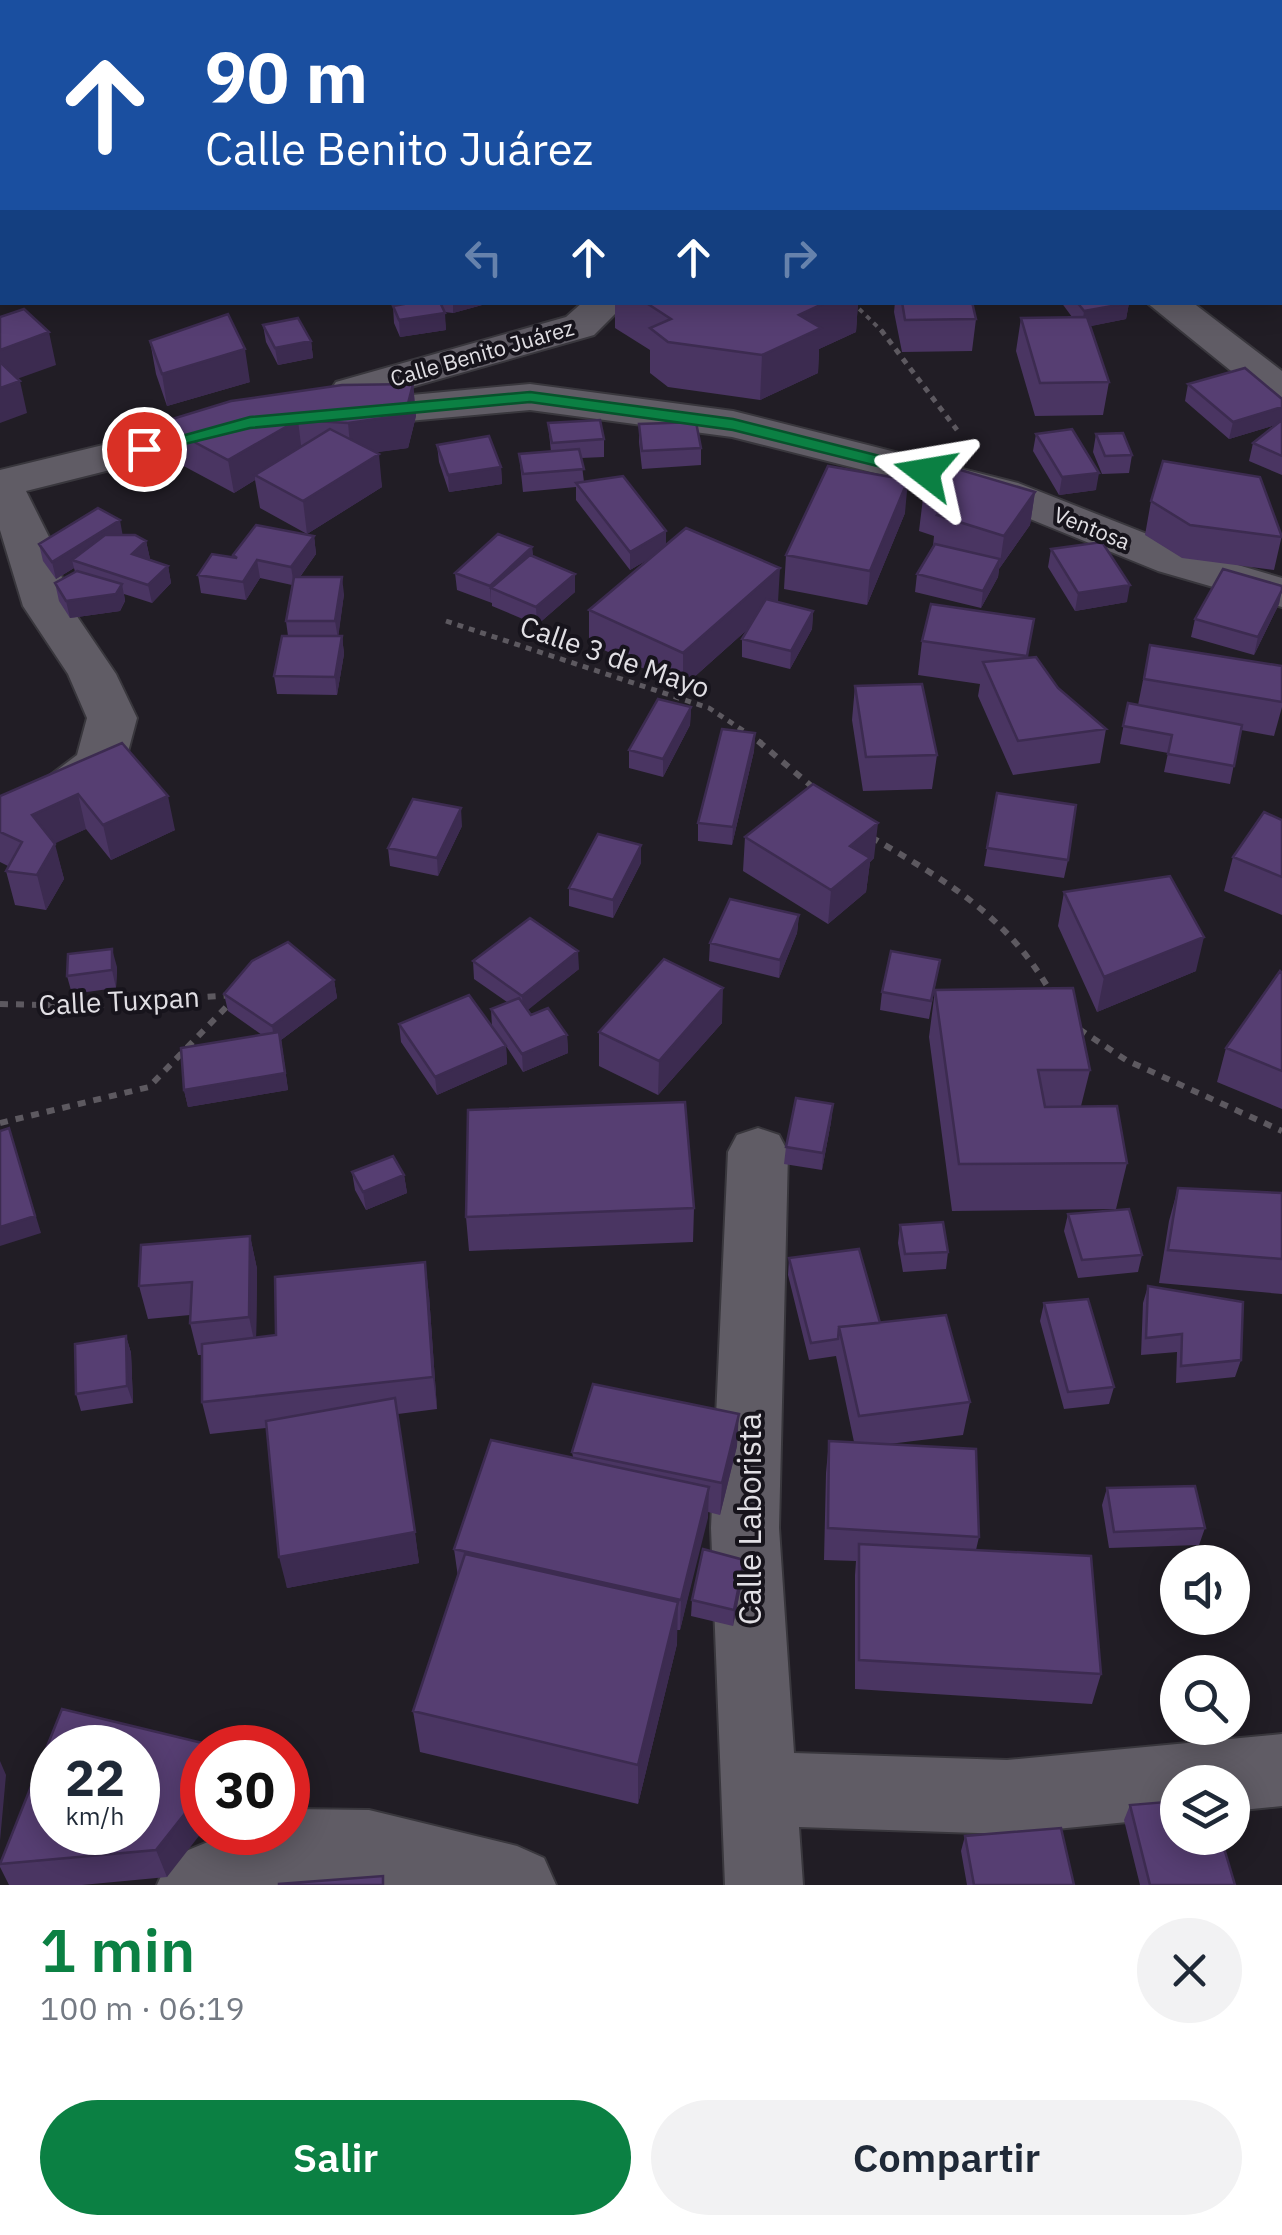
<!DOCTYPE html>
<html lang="es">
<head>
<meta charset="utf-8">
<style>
  :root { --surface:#fff; --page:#f2f2f3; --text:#1f2937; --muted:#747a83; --accent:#0b8043 }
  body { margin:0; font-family:"IBM Plex Sans",sans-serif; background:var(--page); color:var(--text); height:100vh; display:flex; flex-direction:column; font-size:38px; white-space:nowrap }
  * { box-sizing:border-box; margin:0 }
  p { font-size:32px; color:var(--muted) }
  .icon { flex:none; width:55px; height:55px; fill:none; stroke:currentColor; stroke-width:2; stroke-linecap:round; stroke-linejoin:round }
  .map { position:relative; height:1885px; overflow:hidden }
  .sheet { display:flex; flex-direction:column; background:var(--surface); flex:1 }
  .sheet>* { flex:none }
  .banner { position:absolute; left:0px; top:0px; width:1282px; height:305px; box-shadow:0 5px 25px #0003; background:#1a4fa0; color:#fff; overflow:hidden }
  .fabs { position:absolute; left:1160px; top:1545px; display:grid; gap:20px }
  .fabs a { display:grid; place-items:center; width:90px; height:90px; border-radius:50%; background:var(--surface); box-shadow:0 5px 25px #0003; font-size:50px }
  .speed { position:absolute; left:30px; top:1725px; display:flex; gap:20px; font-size:50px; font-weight:700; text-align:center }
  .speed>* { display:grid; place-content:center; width:130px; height:130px; border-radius:50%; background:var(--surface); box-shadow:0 5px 25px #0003; line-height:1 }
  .speed small { font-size:25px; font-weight:400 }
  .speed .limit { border:15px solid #d22; background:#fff; color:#111 }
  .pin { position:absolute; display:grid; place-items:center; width:85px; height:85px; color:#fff; margin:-42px; border:5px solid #fff; border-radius:50%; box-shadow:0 2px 10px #0007 }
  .me { position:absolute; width:110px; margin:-55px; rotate:284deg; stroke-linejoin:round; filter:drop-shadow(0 0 8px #0008) }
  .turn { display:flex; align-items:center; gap:35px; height:210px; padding:0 40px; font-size:45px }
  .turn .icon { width:130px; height:130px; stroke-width:2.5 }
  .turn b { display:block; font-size:70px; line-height:85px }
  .lanes { display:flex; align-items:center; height:95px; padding:0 40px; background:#0003; justify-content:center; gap:50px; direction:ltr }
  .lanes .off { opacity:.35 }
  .round { display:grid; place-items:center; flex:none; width:105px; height:105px; border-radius:52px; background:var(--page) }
  .head { display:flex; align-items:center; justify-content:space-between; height:170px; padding:0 40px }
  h1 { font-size:60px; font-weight:600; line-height:75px; color:var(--accent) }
  .cta { display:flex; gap:20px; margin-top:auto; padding:20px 40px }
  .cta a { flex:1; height:115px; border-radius:60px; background:var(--accent); color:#fff; font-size:40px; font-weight:600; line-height:115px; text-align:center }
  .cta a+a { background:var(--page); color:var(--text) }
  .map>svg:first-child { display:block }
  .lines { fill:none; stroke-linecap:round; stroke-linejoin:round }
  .street-casing { stroke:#39373d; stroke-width:4 }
  .path-far2 { stroke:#5d5960; stroke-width:4; stroke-dasharray:5 5; stroke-linecap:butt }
  .path-far1 { stroke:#5d5960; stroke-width:5; stroke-dasharray:6 6; stroke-linecap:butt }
  .path { stroke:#5d5960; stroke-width:6; stroke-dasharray:8 8; stroke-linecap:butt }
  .street { fill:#605c65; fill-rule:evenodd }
  .wall { fill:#4a3562 }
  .shaded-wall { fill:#3c2b50 }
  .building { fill:#563e72; stroke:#3c2b50; stroke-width:2.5; fill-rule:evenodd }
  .route { fill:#0b8043; stroke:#07532c; stroke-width:2.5 }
  .labels { text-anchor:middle; stroke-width:8; stroke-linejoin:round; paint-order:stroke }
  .far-street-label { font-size:22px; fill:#e1dfe4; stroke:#17141c }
  .street-label { font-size:28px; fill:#e1dfe4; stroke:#17141c }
  .near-street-label { font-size:32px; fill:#e1dfe4; stroke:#17141c }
</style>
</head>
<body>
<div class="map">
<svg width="1282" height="1885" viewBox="0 0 1282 1885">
  <rect width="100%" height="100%" fill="#211d25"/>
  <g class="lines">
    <g class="street-casing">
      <path id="street" d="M654,0H688L689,2H655Z
        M1280,65H1282V86H1280Z
        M583,302H627L594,335L369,399L530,384L733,411L1018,483L1190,551L1282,578V607L1158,571L986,501L732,437L530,410L343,427L328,423L322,414L328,405L342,401L330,391L336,382L566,317Z
        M1146,302H1192L1282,371V404L1267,400Z
        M235,413L250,417L256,426L250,435L26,491L52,543L70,606L116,674L137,718L125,763L118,775L52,825L0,845V807L16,801L77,755L87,718L68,674L23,606L0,530V470Z
        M758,1128L779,1135L788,1152L779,1528L794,1753L1007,1760L1282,1734V1806L1232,1811V1782H1178V1817L1007,1834L799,1827L803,1885H725L711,1528L728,1152L737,1135Z
        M293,1809L369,1810L517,1846L544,1858L556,1885H157L169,1858L232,1832H288V1811Z"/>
    </g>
    <path class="path-far2" d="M852,302L883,332"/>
    <path class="path-far1" d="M881,330L957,430
      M446,621L709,708L762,743"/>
    <path class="path" d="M758,741L816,790
      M871,837C948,882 1008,916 1053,996
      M0,1004L88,1006L232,995
      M1079,1029L1126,1060L1282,1131
      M0,1123L149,1087L233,1000"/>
    <use href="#street" class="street"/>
  </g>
  <path class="wall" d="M238,0H325V2H238Z
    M1147,0H1233L1232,2H1148Z
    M1248,0H1282V28H1280V2H1247Z
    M2,220V260L0,258V221Z
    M415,302H493L453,313L444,312L446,330L400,337L394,323L393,306Z
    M615,302H858L856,332L819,349L818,373L760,400L668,387L650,373V350L615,328Z
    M895,302H972L976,319L972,351L902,352L894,312Z
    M1061,302L1129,303L1126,319L1090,326L1109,382L1103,415L1035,416L1016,351L1021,318L1072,317Z
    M263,325L311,341L313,358L278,365L266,342Z
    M150,341L250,382L167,406L156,374Z
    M413,384L416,416L408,448L376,452L382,487L307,534L260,508L255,480L234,493L165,456L159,423Z
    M1188,384L1282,407V475L1249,461L1253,443L1275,425L1229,439L1185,401Z
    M548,423L604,439V457L581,458L584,482L666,545L778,602L813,611L812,629L790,669L742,657V639L749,628L683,687L589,643V610L652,557L630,570L576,500V487L523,492L519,454L551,452Z
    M639,424L701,448V465L642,469L639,442Z
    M1036,434L1096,490L1059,495L1033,451Z
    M1096,434L1132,455L1129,473L1102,474L1093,452Z
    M437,445L501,467L502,484L449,492L439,462Z
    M1035,492L1030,525L999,569L998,577L981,608L915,592L917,574L933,546L934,536L919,531L923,498Z
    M1151,501L1282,535L1274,570L1182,558L1145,535Z
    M905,513L867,605L784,589L786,555Z
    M123,535L146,541L150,559L168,566L171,583L152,603L124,594L125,601L120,611L70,618L59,601L55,583L75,572L74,568L56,579L43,561L39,544Z
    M314,536L316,554L300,577L344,594L338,636H342L344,654L337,695L277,694L274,676L288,636L286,621L292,585L260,578L246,600L201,593L198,575L233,557V555Z
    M532,547L533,557L575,574V592L537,625L492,606V603L457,590L455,573Z
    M1051,549L1127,602L1075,611L1048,567Z
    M1282,586L1279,604L1254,655L1191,637L1195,619Z
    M931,604L1028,658L1058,688L1106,729L1100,763L1013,775L978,696L980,684L918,675L922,641Z
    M1150,645L1282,666V707L1274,736L1241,730L1230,784L1164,772L1168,753L1120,744L1128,703L1138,705Z
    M855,686L937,755L932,789L863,791L852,720Z
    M691,707L690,725L663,777L629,768V750Z
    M755,733L754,751L732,845L698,841V823Z
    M122,743L175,830L111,860L86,829L54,843L64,879L46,910L15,905L6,871L8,866L0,862V796Z
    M997,793L1068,860L1064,878L984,866Z
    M1282,820V915L1224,891L1233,857Z
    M462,826L438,876L390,866L388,848Z
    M745,837L874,858L870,862L866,892L828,924L743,871Z
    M641,863L613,918L569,906V888Z
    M1064,892L1196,971L1097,1012L1058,926Z
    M799,915L797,933L779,978L709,961L710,943Z
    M940,960L929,1019L880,1010L882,992Z
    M473,961L579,969L527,1010L531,1015L567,1035L568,1053L523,1072L506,1046L507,1064L437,1095L401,1042L399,1024L492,1027L491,1009L507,1002L474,979Z
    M117,967L116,988L72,994L67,976Z
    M1282,973V1109L1217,1082L1226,1048Z
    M334,980L337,998L281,1040L288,1090L188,1107L184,1090L262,1035L228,1011L224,994Z
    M935,990L1090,1070L1081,1106L1127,1163L1116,1209L952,1211L929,1037Z
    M722,1023L658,1095L599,1066V1032Z
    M833,1104L831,1122L822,1170L784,1164L786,1147Z
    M352,1172L404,1175L407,1193L366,1210L355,1190Z
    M1178,1188L1282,1193V1294L1159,1283L1169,1221Z
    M694,1208L693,1242L469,1251L466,1217Z
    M1068,1214L1142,1255L1138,1272L1078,1278L1064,1231Z
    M900,1225L948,1252L946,1269L903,1272L898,1243Z
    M250,1236L257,1269L256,1337L276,1335L429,1295L437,1409L398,1414L419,1563L287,1588L266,1428L210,1434L202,1402V1355H198L190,1323V1315L148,1319L139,1286Z
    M789,1258L880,1323L970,1402L963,1435L889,1444L979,1537L976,1550L1101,1674L1092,1704L855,1689V1575L856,1561L824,1560L826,1473L829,1441L854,1442L836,1356L809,1360L788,1275Z
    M1148,1286L1241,1360L1235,1377L1176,1383L1177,1352L1141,1355L1143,1303Z
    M1044,1303L1114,1387L1109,1404L1064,1409L1040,1321Z
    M126,1336L131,1353L133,1403L81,1411L76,1394Z
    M737,1446L720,1515L708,1512L680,1630H677V1644L638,1804L420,1752L413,1711L458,1577L454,1549L573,1457L572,1452Z
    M1107,1488L1205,1528L1199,1545L1109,1548L1102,1505Z
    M743,1577L733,1626L691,1616L692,1600Z
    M223,1748L167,1877L82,1885H9L0,1867V1861Z
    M1130,1805L1235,1885H1140L1124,1820Z
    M965,1836L1074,1885H967L961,1851Z"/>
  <path class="shaded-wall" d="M449,0H488L489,2H449Z
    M2,18V50H0V19Z
    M2,139V173L0,174V140Z
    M2,193V211L0,212V194Z
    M453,302H493L453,313Z
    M827,302H858L856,332L819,349L818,373L760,400L762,355L799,315Z
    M1129,303L1126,319L1082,328L1084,311Z
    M445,313L446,330L400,337L399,320Z
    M49,332L56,365L0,385V350Z
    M311,341L313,358L278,365L275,348Z
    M245,349L250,382L167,406L162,374Z
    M20,381L27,413L0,423V388Z
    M413,384L416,416L408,448L351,456L348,423Z
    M1282,407V423L1229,439L1233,422Z
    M298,420L302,453L255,475V480L234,493L228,460Z
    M379,454L382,487L307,534L303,501Z
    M501,467L502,484L449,492L448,475Z
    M1099,473L1096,490L1059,495L1062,477Z
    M908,480L905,513L867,605L870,571Z
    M1035,492L1030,525L999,569L1004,536Z
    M120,520L123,537L72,560L74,568L56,579L52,562Z
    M666,531V549L630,570V552Z
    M314,536L316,554L294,585L291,567Z
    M146,541L150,559L132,554Z
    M532,547L533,565L491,588V603L490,586Z
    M1000,559L998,577L981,608L983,591Z
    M257,560L260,578L246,600L243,582Z
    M168,566L171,583L152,603L148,585Z
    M780,568L778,602L683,687V653Z
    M575,574V592L537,625L536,607Z
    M342,577L344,594L338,639L335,621Z
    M122,584L125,601L120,611L70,618L66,601Z
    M1130,585L1127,602L1075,611L1078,593Z
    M1282,590L1279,604L1254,655L1258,637Z
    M813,611L812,629L790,669L791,651Z
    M342,636L344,654L337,695L335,677Z
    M691,707L690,725L663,777V759Z
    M755,733L754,751L732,845L733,827Z
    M78,794L86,829L41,850L32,815Z
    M168,796L175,830L111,860L103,825Z
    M461,808L462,826L438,876L437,858Z
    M878,823L874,858L870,862L866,892L828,924L831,890L850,846Z
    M55,844L64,879L46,910L37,875Z
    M641,845V863L613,918V900Z
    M799,915L797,933L779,978L780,960Z
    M1204,937L1196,971L1097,1012L1104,977Z
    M112,949L117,967L116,988L112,970Z
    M578,951L579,969L523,1014L522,996Z
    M334,980L337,998L281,1040L288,1090L188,1107L184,1090L275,1044L272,1026Z
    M723,988L722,1023L658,1095L659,1061Z
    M567,1035L568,1053L523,1072L522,1054Z
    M506,1046L507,1064L437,1095L435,1077Z
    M833,1104L831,1122L822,1170L823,1153Z
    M9,1128L41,1233L0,1246V1227Z
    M404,1175L407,1193L366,1210L363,1192Z
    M250,1236L257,1269L256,1350L249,1317Z
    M425,1262L429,1295L437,1409L433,1377Z
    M126,1336L131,1353L133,1403L127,1386Z
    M739,1414L737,1446L720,1515L722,1483Z
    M709,1487L708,1518L680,1630L681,1600Z
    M415,1532L419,1563L287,1588L279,1557Z
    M744,1560L743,1577L733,1626L734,1610Z
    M678,1602L677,1644L638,1804V1765Z
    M0,1761L6,1775L0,1841Z
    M202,1792V1832L167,1877L156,1850Z"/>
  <path class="building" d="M48,0H132L136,2H51Z
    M362,0H419L421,2H330Z
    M504,0H597L598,2H506Z
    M1165,0H1218L1165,1Z
    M1254,0H1282V13H1280V2H1256Z
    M0,77L2,78V109L0,110Z
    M0,115L2,116V139L0,140Z
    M2,178V193L0,194V179Z
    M2,220V245L0,244V221Z
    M415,302H440L445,313L399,320L393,306Z
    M645,302H827L799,315L821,328L762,355L668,342L650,328L671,319Z
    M902,302H972L976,319L905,320Z
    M1077,302H1129V303L1084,311Z
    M24,309L49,332L0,350V317Z
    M228,314L245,349L162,374L150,341Z
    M1087,317L1109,382L1040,383L1021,318Z
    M298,318L311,341L275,348L263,325Z
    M0,362L20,381L0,388Z
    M1245,368L1282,399V407L1233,422L1188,384Z
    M413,384L405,415L348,423L298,420L228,460L159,423L231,401L342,385Z
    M600,420L604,439L552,443L548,423Z
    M1282,420V456L1253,443Z
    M696,422L701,448L642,451L639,424Z
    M330,429L379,454L303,501L255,475Z
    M1072,429L1099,473L1062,477L1036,434Z
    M1123,433L1132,455L1105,456L1096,434Z
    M489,436L501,467L448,475L437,445Z
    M579,449L584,469L523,474L519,454Z
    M1163,461L1260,477L1282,537L1190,525L1151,501Z
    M828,466L908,480L870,571L786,555Z
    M947,466L1035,492L1004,536L937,515L945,505L923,498Z
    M623,476L666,531L630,552L576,483Z
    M98,508L120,520L52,562L39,544Z
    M256,525L314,536L291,567L257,560L243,582L198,575L212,554L237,558L233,555Z
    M686,528L780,568L683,653L589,610Z
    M498,534L532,547L490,586L455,573Z
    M105,535H135L146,541L132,554L168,566L148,585L72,560Z
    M1102,542L1130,585L1078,593L1051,549Z
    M935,544L1000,559L983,591L917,574Z
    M530,555L575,574L536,607L491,588Z
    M1223,569L1282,586V590L1258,637L1195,619Z
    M77,571L122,584L116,594L66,601L55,583Z
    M294,577H342L335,621H286Z
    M766,599L813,611L791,651L742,639Z
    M931,604L1034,619L1027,656L922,641Z
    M282,636H342L335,677L274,676Z
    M1150,645L1282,666V702L1144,679Z
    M1036,657L1058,688L1106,729L1018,741L983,662Z
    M922,684L937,755L866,757L855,686Z
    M658,699L691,707L663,759L629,750Z
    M1128,703L1242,725L1234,766L1168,754L1172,735L1123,726Z
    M722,729L755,733L733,827L698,823Z
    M122,743L168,796L103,825L78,794L32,815L55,844L37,875L6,871L22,842L0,832V796Z
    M813,784L878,823L850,846L870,858L831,890L745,837Z
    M997,793L1076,805L1068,860L987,848Z
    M413,799L461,808L437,858L388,848Z
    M1264,812L1282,820V877L1233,857Z
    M598,834L641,845L613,900L569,888Z
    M1170,876L1204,937L1104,977L1064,892Z
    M730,899L799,915L780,960L710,943Z
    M530,918L578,951L522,996L473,961Z
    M288,942L334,980L272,1026L224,994L252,961Z
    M112,949V970L67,976L68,954Z
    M891,951L940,960L931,1001L882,992Z
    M664,959L723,988L659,1061L599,1032Z
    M1280,971L1282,973V1071L1226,1048Z
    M1073,988L1090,1070H1038L1045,1107L1117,1106L1127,1163L959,1164L935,990Z
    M469,995L506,1046L435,1077L399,1024Z
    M519,998L531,1015L548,1008L567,1035L522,1054L491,1009Z
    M279,1032L285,1073L184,1090L181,1048Z
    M796,1098L833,1104L823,1153L786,1147Z
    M685,1102L694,1208L466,1217L468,1110Z
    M9,1128L35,1216L0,1227V1131Z
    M393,1156L404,1175L363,1192L352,1172Z
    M1178,1188L1282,1193V1259L1168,1250Z
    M1129,1209L1142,1255L1082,1260L1068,1214Z
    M943,1222L948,1252L905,1254L900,1225Z
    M250,1236L249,1317L190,1323L192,1282L139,1286L141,1245Z
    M859,1249L880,1323L839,1327L838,1339L811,1343L789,1258Z
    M425,1262L433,1377L202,1402V1344L276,1335L275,1277Z
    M1148,1286L1243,1302L1241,1360L1181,1366L1182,1334L1146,1338Z
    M1088,1299L1114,1387L1068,1392L1044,1303Z
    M946,1315L970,1402L859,1416L839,1327Z
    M126,1336L127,1386L76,1394L75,1344Z
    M593,1384L739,1414L722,1483L572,1452Z
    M395,1398L415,1532L279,1557L266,1421Z
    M491,1440L709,1487L681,1600L454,1549Z
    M829,1441L976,1449L979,1537L828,1528Z
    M1195,1486L1205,1528L1114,1532L1107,1488Z
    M859,1544L1091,1556L1101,1674L859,1660Z
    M703,1549L744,1560L734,1610L692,1600Z
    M465,1554L678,1602L638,1765L413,1711Z
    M62,1709L223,1748H202V1792L156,1850L0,1864ZM52,1748H138V1832H52Z
    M1178,1801V1838H1221L1235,1885H1150L1130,1805Z
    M1061,1828L1074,1885H974L965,1836Z
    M383,1876V1885H279V1884Z"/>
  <path class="route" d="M530,392L733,419L931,469L934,472L925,478L733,430L530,402L250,428L144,454L135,449L250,417Z"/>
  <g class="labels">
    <g class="far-street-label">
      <text transform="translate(482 353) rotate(-16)" y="8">Calle Benito Juárez</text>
      <text transform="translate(1092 528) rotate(22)" y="8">Ventosa</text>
    </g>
    <g class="street-label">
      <text transform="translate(615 657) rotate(19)" y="10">Calle 3 de Mayo</text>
      <text transform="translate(119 1001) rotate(-3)" y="10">Calle Tuxpan</text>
    </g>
    <g class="near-street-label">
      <text transform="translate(750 1519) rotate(-90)" y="11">Calle Laborista</text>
    </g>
  </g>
</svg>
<div class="fabs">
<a><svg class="icon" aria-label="sound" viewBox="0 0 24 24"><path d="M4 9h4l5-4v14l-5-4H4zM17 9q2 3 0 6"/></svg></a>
<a><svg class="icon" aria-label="search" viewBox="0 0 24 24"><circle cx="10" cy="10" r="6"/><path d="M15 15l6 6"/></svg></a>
<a><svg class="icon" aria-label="layers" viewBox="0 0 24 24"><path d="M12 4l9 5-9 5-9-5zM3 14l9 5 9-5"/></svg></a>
</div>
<div class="speed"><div>22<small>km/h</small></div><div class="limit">30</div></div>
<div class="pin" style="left:144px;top:449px;background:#d93025"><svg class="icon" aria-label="arrive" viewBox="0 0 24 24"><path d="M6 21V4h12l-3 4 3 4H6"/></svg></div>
<svg class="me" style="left:925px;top:472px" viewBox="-20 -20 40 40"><path d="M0-17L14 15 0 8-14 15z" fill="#0b8043" stroke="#fff" stroke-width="4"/></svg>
<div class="banner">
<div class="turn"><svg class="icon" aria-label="ahead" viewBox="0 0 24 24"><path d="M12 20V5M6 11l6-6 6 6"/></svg><div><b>90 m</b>Calle Benito Juárez</div></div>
<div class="lanes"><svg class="icon off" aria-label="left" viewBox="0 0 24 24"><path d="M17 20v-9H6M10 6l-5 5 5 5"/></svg><svg class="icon" aria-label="ahead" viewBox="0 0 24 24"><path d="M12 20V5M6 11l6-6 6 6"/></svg><svg class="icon" aria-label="ahead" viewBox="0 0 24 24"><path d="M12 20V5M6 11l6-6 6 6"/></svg><svg class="icon off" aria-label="right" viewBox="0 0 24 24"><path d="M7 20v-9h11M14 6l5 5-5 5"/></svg></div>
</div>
</div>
<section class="sheet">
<div class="head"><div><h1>1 min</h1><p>100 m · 06:19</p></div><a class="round"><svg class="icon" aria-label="close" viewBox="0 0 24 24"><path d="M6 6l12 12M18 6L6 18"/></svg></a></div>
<div class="cta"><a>Salir</a><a>Compartir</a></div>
</section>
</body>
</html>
